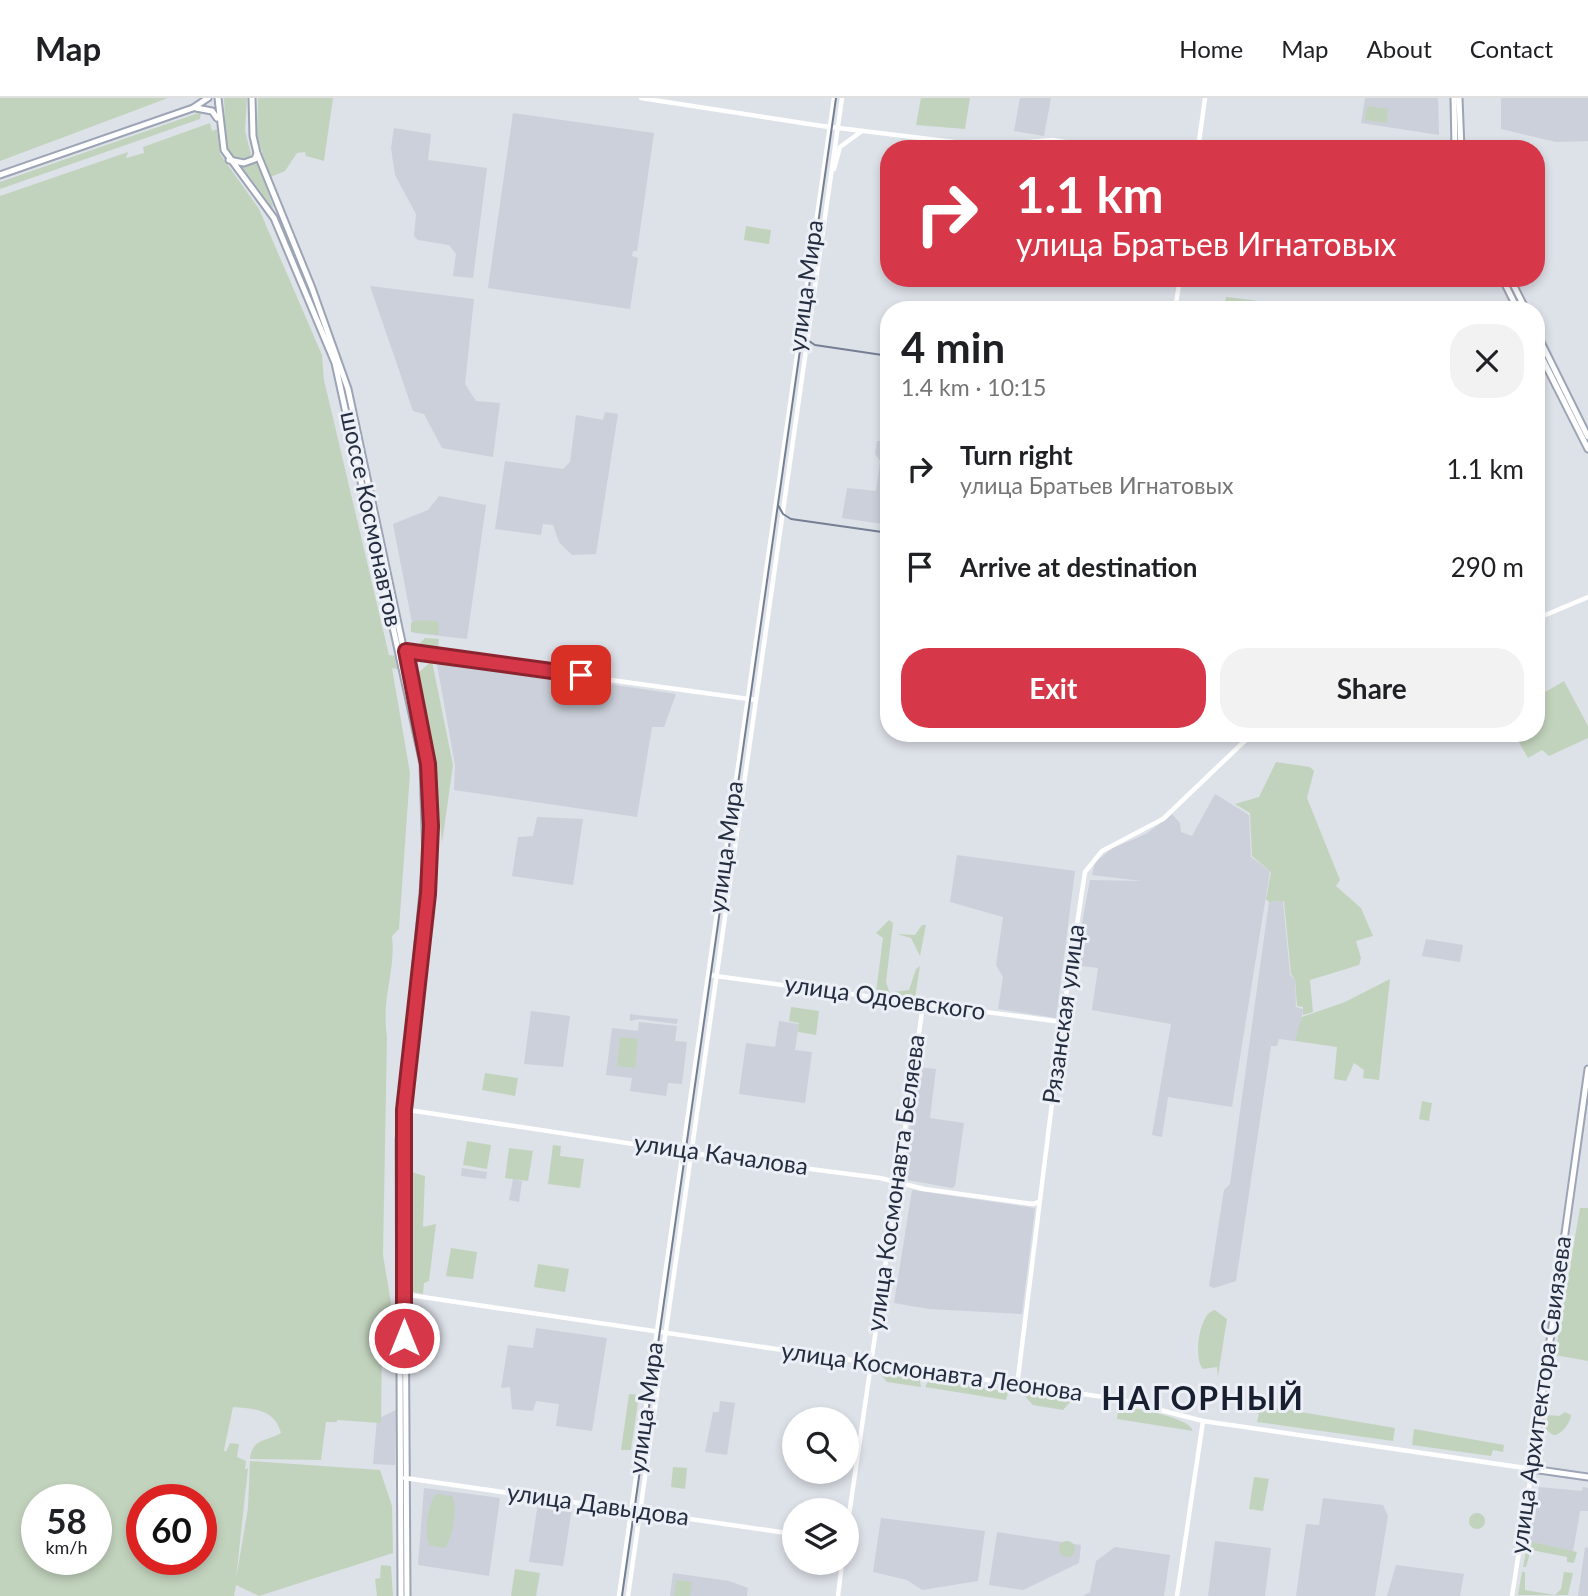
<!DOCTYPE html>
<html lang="en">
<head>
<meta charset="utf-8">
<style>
  :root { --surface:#fff; --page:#f2f2f2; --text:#202124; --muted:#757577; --line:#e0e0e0; --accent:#d73849 }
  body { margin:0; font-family:Lato,sans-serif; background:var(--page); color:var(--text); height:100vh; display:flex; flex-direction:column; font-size:26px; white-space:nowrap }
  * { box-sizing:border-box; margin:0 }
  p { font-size:23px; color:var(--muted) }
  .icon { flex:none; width:38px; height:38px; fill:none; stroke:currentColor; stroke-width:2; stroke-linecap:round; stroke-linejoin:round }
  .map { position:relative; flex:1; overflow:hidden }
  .drawer { position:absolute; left:880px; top:203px; width:665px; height:441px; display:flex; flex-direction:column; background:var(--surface); border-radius:28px; box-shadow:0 4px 10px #0003 }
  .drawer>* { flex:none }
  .banner { position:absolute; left:880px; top:42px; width:665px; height:147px; border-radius:28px; box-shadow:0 4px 10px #0003; background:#d73849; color:#fff; overflow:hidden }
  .fabs { position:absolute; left:782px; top:1309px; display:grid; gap:14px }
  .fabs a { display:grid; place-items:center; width:77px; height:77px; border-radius:50%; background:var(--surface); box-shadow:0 4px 10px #0003; font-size:35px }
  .speed { position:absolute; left:21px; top:1386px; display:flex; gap:14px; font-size:35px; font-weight:700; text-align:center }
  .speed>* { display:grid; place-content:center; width:91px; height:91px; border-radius:50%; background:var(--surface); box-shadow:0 4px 10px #0003; line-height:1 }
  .speed small { font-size:18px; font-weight:400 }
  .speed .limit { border:10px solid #d22; background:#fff; color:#111 }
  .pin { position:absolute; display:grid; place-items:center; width:60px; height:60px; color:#fff; margin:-30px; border-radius:14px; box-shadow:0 4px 10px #0006 }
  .me { position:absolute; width:77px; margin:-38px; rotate:0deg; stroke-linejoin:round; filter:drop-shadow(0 0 5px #0008) }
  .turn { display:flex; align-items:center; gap:24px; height:147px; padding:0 21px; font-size:32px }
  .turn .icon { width:91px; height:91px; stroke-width:2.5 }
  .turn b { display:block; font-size:49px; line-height:60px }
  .round { display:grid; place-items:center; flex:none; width:74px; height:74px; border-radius:28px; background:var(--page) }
  .summary { display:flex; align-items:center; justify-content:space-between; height:119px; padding:0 21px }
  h1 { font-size:42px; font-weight:700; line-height:52px }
  .button { display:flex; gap:14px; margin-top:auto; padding:14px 21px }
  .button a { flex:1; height:80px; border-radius:28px; background:var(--accent); color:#fff; font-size:28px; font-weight:700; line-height:80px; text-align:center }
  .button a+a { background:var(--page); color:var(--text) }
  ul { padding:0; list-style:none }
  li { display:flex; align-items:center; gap:21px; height:98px; padding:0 21px }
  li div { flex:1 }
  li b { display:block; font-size:26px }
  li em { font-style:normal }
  header { display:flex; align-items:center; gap:42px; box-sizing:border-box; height:98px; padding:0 35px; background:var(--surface); border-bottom:2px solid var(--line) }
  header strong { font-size:33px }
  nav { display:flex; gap:38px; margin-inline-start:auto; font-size:24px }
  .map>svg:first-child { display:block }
  .built { fill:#cbd0da }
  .green { fill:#c2d3bd; fill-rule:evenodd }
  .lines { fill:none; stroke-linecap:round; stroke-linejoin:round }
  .primary-casing { stroke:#9ca4b5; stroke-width:9 }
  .secondary { stroke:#fff; stroke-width:4.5 }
  .primary { stroke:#fff; stroke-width:5 }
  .tram { stroke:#757f93; stroke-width:2 }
  .route-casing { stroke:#8c242f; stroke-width:18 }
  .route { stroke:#d73849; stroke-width:12 }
  .labels { text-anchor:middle; stroke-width:6; stroke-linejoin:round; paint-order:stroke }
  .street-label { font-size:24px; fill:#252e40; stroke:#ecf0f6 }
  .district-label { font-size:32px; font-weight:bold; letter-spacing:2px; fill:#181f30; stroke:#ecf0f6 }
</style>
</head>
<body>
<header>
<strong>Map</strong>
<nav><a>Home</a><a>Map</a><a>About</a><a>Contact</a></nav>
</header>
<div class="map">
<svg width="1588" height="1498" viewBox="0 0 1588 1498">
  <rect width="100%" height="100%" fill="#dde1e8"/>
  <path class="built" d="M1020,0H1051L1044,38L1014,33Z
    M1365,0H1438L1439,37L1361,25Z
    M1501,0H1588V43L1556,44L1501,31Z
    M513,15L654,35L637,153H633L632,158L638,160L630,211L488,190Z
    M394,30L431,36L428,62L487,70L473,180L453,178L456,156L449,147L418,142L414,138L416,116L395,77L391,50Z
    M370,188L474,201L465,286L476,303L500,305L493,359L442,350L424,316L413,313Z
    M889,286V427L842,420L847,390L876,393L880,363L875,356L877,343H884Z
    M605,314L618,316L596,456L572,457L559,444L553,427L543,426L541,437L495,431L505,363L563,371L570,364L576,317L603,322Z
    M439,398L486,407L467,541L414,535L393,426L428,412Z
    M436,561L676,596L664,629H652L637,719L454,692L455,667Z
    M1215,696L1249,717L1251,759L1270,773L1232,1009L1168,999L1162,1039L1152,1037L1171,926L1092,912L1098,870L1074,867L1090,782L1142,783L1092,777L1095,764L1113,750L1146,736L1172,716L1180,725L1181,734L1192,738Z
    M537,719L583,721L573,787L512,778L518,739L533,738Z
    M957,757L1075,773L1056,920L998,911L1003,879L996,867L1003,819L950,804Z
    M1283,803L1290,877L1295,881L1296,909L1303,911L1300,930L1295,943L1279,941L1277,948H1271L1236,1183L1214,1190L1209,1188L1224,1092L1230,1086L1269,804Z
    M1426,841L1463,847L1460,864L1422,858Z
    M531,913L570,918L563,969L524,966Z
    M630,916L636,917L678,921L677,926L639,921L630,923Z
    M779,923L799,926L795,952L812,954L805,1005L739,996L746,945L775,949Z
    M639,924L677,928L675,943L687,944L682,986L668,985L666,998L630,993L632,980L606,977L612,930L638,933Z
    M918,969L936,971L930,1020L964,1025L955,1088L952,1090L902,1081Z
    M462,1070L487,1074L486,1081L461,1078Z
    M513,1081L522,1083L519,1104L509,1102Z
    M912,1092L1035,1110L1022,1216L929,1211L894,1205Z
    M536,1230L607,1240L592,1333L556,1328L559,1306L536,1303L533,1313L512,1311L510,1289L501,1290L508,1247L533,1250Z
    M720,1303L735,1305L727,1357L705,1354L713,1314H719Z
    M396,1312L395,1367L373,1366L377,1321Z
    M1539,1389L1582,1393L1583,1389L1588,1390V1413H1580L1573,1454L1528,1443Z
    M424,1390L500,1400L489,1478L418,1467Z
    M1323,1400L1383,1407L1388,1418L1375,1498H1296L1306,1426L1319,1427Z
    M538,1405L572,1410L563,1468L529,1464Z
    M881,1420L985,1433L978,1483L922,1492L907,1482L873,1474Z
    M997,1434L1081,1447L1079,1465L1023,1492L989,1487Z
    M1215,1443L1271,1450L1265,1498H1208Z
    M1115,1449L1170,1457L1164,1498H1083L1090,1494L1096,1463Z
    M1585,1449L1588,1450V1498H1578Z
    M1396,1467L1464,1476L1460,1498H1387Z
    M673,1475L729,1483L748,1490L747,1498H670Z"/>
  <path class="green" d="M0,0H168L0,63Z
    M224,0H247L245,33L251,56L248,61L234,60L226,51Z
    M258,0H333L324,63L306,58L305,54L297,55L285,73L270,79L257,38Z
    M921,0H970L965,31L916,27Z
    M1367,8L1388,11L1387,25L1365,22Z
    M201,14L200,21L0,91V84Z
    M210,25L212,33L217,31L220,56L259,111L322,257L324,282L389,557L397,558L400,572L392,570L410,675L399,831L392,838C396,873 381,900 387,938L383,1157L392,1211V1242L382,1243L381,1325L337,1322V1324H326L321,1362L250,1361C252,1340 266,1344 281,1335C274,1311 255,1311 233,1309L224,1352L226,1354L230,1345L239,1346L237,1359L246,1363L245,1372L248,1370L236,1481L248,1410L250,1363L380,1372L392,1408L393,1455L259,1498L236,1487L234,1498H0V98L128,54L126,60L144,55L143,49ZM37,1402H96V1461H37ZM142,1402H201V1461H142Z
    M257,63L273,108L272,111L237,69Z
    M746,128L771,132L769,146L744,142Z
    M1226,199L1274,205L1273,212H1224Z
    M420,522L438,523L439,537L411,534V525Z
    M425,540L439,541L438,550L432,552L415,550Z
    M432,563L453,667L442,745L433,649L419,574Z
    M1564,583L1588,628V640L1549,658L1542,652L1528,660L1514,635H1536L1537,599Z
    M1276,664L1310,669L1314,673L1307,700L1340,782L1336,788L1361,810L1373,838L1356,843L1361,860L1359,867L1310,882L1313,914L1303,917V909L1297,908L1295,881L1291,876L1284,803L1269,804L1266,801L1271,774L1252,758L1250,715L1235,706L1259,699Z
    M889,822L893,825L886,884L890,896L876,894L883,840L876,835Z
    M922,827H926L920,858L911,840L897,836L915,837Z
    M920,868L915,900L895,898L894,894L909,892L916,871Z
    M1390,881L1379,982L1363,980L1364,972L1354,965L1346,983L1334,981L1337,949L1295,943L1302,919L1345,904Z
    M791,909L819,913L816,937L798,934L799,925L789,923Z
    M620,939L638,941L635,970L617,968Z
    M485,975L518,980L515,998L482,992Z
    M1422,1003L1432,1005L1429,1023L1419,1021Z
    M467,1043L491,1047L487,1071L463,1067Z
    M553,1047L561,1048L560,1058L584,1061L580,1090L548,1086Z
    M509,1050L533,1053L528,1083L505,1080Z
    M411,1074L425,1078L423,1129L436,1126L429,1183L424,1185L423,1196L409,1193Z
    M1580,1110H1588V1263L1555,1257Z
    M451,1150L477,1154L473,1181L446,1178Z
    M538,1166L569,1171L565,1194L534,1189Z
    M1215,1212L1227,1221L1218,1278L1217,1269L1203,1271C1193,1261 1199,1214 1215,1212Z
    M876,1271L919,1279L921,1289L887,1284Z
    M930,1280L1003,1293L1008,1294L1006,1302L925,1289Z
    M1021,1294L1073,1301L1063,1312L1033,1307Z
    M629,1296L639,1297L631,1352H621Z
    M1254,1306L1395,1330L1393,1343L1257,1324L1259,1316L1253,1314Z
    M1119,1307C1135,1311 1188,1318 1193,1333L1117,1321Z
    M1565,1314L1571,1317C1571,1324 1561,1338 1553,1337L1545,1331L1548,1317L1559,1318Z
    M1414,1331L1504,1347L1503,1354L1493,1352L1491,1358L1412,1347Z
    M673,1369L687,1370L685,1391L671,1389Z
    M1254,1379L1269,1381L1263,1413L1249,1411Z
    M436,1396L452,1398C458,1410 453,1439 445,1450L429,1447C424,1435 427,1407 436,1396Z
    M1469 1423a8 8 0 1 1 16 0a8 8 0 1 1-16 0Z
    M1528,1443L1577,1454L1574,1465L1567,1464V1459L1531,1452L1526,1469H1523Z
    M1059 1451a8 8 0 1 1 16 0a8 8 0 1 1-16 0Z
    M381,1467L391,1468L393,1498H377L375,1481L380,1480Z
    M515,1471L540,1475L536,1498H511Z
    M1522,1474H1525V1492L1555,1497L1561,1491L1564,1474L1573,1475L1568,1497H1518Z
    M676,1482L692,1484L690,1498H674Z"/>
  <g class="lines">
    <g class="primary-casing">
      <path id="primary" d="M218,0L224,52L274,120L335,265L423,666L426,763L399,1042L401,1498
        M252,0L253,38L257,55L312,190L348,291L428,666L430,763L404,1011L407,1498
        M1454,0L1455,51
        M1459,0L1461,51
        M196,10L212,13L217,20
        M229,62L244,65L255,61L257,55
        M0,77L193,10L208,0
        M1502,180L1518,212
        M1510,180L1526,212
        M1536,234L1588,339
        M1536,248L1588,351
        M1588,971L1532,1371L1588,1379"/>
    </g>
    <path class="secondary" d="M641,0L822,28L987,48L1052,42L1108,51
      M1198,51L1205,0
      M834,71L840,49L862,33
      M1175,212L1180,180
      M1536,521L1588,499
      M400,553L756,602
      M708,877L1062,924
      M402,1011L732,1061L880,1080L924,1091L1033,1106L1039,1104
      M402,1196L1117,1301L1203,1323L1532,1371L1512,1498
      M1017,1288L1062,924L1085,774L1102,753L1163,721L1252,636L1264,635
      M405,1380L794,1436
      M847,1431L923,907
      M619,1498L834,0
      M628,1498L842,0
      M838,1498L842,1465
      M1177,1498L1203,1323"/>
    <use href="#primary" class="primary"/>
    <path class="tram" d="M803,232L806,241L815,247L889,258
      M778,407L783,416L791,421L889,435
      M622,1498L836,0"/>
  </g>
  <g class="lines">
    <g class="route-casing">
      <path id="route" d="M404,1240V1012L428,796L431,728L428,666L406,553L581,577"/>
    </g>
    <use href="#route" class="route"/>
  </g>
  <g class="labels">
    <g class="street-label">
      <text transform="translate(806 188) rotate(-82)" y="8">улица Мира</text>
      <text transform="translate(371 421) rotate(78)" y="8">шоссе Космонавтов</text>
      <text transform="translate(726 749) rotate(-82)" y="8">улица Мира</text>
      <text transform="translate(885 900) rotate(8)" y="8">улица Одоевского</text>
      <text transform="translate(1064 916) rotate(-82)" y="8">Рязанская улица</text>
      <text transform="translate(721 1057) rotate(8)" y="8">улица Качалова</text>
      <text transform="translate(896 1085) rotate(-82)" y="8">улица Космонавта Беляева</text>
      <text transform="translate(932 1274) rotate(8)" y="8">улица Космонавта Леонова</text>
      <text transform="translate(1541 1297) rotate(-82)" y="8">улица Архитектора Свиязева</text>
      <text transform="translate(646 1310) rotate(-82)" y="8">улица Мира</text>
      <text transform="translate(598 1407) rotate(8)" y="8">улица Давыдова</text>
    </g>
    <g class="district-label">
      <text x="1203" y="1312">НАГОРНЫЙ</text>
    </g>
  </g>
</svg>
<div class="fabs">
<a><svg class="icon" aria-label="search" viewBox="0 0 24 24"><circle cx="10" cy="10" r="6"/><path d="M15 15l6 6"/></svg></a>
<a><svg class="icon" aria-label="layers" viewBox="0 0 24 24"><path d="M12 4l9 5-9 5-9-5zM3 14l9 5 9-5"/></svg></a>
</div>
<div class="speed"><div>58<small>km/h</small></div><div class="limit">60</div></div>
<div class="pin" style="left:581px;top:577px;background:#d93025"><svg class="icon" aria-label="arrive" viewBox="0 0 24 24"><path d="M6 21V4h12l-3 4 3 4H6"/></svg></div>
<svg class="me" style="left:404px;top:1240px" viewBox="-20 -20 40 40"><circle r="17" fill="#d73849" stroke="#fff" stroke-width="3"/><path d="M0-11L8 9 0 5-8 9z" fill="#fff"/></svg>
<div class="banner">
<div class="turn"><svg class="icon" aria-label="right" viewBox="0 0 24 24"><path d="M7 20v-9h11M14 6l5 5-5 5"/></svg><div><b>1.1 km</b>улица Братьев Игнатовых</div></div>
</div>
<section class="drawer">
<div class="summary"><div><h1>4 min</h1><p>1.4 km · 10:15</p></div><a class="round"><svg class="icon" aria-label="close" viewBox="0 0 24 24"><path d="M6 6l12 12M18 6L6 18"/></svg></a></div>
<ul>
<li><svg class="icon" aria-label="right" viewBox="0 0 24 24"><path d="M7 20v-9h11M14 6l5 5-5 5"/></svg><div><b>Turn right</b><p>улица Братьев Игнатовых</p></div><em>1.1 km</em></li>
<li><svg class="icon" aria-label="arrive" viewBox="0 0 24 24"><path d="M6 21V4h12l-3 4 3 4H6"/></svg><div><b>Arrive at destination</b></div><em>290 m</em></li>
</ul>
<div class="button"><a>Exit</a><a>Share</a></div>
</section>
</div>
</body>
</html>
